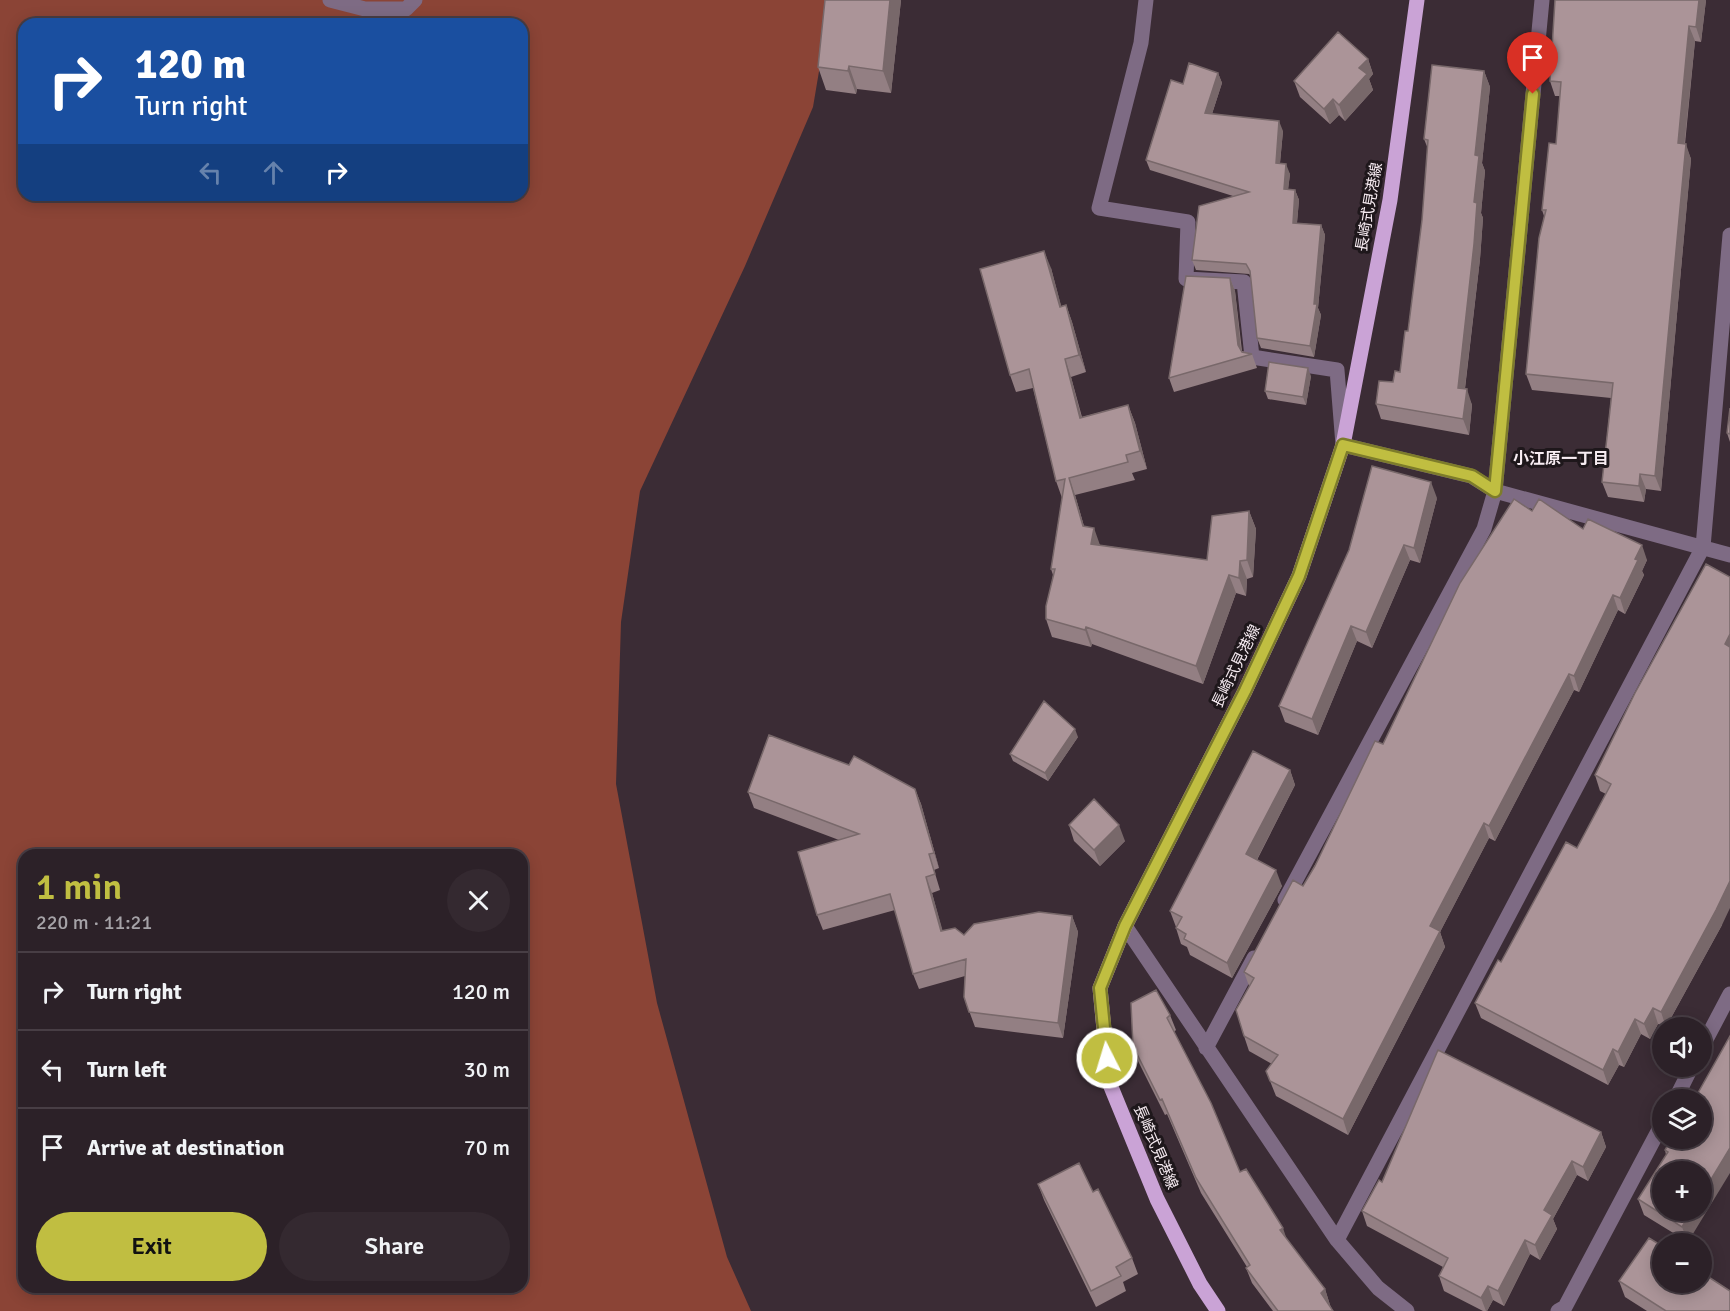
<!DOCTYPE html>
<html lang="en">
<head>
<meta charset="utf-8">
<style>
  :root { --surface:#2c2128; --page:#342930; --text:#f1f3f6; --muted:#a6a3a8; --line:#483e45; --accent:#c0be41 }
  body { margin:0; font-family:Signika,"Noto Sans JP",sans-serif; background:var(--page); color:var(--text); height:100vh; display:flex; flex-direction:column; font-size:22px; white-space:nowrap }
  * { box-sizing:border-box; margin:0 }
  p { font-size:20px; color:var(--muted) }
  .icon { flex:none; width:33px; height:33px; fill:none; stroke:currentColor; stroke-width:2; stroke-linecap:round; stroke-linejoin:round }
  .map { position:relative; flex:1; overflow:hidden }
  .details { position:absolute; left:18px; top:849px; width:510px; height:444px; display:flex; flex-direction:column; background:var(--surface); border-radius:18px; box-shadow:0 3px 15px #0003,0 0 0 2px var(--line) }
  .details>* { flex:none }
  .banner { position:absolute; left:18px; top:18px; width:510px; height:183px; border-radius:18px; box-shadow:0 3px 15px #0003,0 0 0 2px var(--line); background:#1a4fa0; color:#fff; overflow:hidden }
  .tools { position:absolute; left:1652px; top:1017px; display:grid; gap:12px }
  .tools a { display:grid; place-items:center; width:60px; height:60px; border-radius:50%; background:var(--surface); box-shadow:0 3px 15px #0003,0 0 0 2px var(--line); font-size:30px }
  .pin { position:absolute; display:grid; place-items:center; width:51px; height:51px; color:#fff; margin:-62px -26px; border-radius:50% 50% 50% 0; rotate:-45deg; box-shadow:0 0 6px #0007 }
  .pin .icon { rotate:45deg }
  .me { position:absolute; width:66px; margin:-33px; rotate:355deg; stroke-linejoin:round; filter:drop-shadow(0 0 4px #0008) }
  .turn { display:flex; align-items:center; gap:21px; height:126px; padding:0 18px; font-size:27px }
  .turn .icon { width:78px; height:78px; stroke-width:2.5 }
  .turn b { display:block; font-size:42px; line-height:51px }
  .lanes { display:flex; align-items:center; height:57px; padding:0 18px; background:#0003; justify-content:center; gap:30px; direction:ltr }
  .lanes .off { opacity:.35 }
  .round { display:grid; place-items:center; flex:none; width:63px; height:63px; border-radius:32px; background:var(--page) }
  .summary { display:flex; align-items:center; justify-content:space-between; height:102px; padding:0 18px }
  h1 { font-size:36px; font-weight:600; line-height:45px; color:var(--accent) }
  .primary-button { display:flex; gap:12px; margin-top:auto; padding:12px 18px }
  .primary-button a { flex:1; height:69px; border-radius:36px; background:var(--accent); color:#111; font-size:24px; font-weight:600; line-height:69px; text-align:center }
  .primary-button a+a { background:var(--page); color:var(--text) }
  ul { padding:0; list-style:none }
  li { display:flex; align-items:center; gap:18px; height:78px; padding:0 18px; border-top:2px solid var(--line) }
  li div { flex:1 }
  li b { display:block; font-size:22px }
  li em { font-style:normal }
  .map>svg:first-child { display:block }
  .forest { fill:#8b4436; fill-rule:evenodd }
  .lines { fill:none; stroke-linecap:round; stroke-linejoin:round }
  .minor { stroke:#7e6b84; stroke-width:15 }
  .major { stroke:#caa3d6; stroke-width:15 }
  .wall { fill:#937f83 }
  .shaded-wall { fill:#78686a }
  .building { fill:#ab9498; stroke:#78686a; stroke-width:1.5 }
  .route-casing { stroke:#7d7c2a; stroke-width:15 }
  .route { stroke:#c0be41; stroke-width:10 }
  .labels { text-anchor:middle; stroke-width:6; stroke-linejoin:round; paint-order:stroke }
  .street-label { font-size:15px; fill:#f7ecf2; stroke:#1e171b }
  .neighbourhood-label { font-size:16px; font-weight:bold; fill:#f7ecf2; stroke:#1e171b }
</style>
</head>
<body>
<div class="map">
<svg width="1730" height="1311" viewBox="0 0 1730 1311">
  <rect width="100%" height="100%" fill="#3b2c35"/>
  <path class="forest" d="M0,0H831L813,107L745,266L640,491L621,622L616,784L657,1003L727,1257L751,1311H0ZM24,24H522V195H24ZM24,855H522V1287H24Z"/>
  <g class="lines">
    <path class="minor" d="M330,0L365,9H406L415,0
      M1146,0L1141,43L1099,208L1188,222L1186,279L1244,282L1252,357L1337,370L1343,445L1471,476L1495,491L1730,555
      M1285,900L1484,529L1495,491L1542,0
      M1125,926L1337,1240L1378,1288L1407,1311
      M1206,1048L1254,958
      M1701,1049L1730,994
      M1675,1100L1692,1066
      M1337,1240L1703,547L1730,235
      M1558,1311L1565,1307L1662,1124"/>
    <path class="major" d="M1218,1311L1200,1284L1157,1199L1109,1082L1100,988L1125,926L1245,691L1299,576L1343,445L1390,200L1417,0"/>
  </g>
  <path class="wall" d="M825,0H901L891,93L857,89L856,94L826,90L818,67Z
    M1706,0L1701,42L1695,41L1685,144L1691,159L1661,491L1646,489L1644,502L1608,497L1602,482L1611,398L1532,390L1526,374L1544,216L1542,210L1556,144L1560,96H1555L1550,81Z
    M1368,59L1373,74L1369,79L1373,90L1345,121L1339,115L1330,124L1300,97L1294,81Z
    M1484,71L1490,87L1482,163L1485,171L1481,213L1483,218L1480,259L1465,389L1472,405L1469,435L1381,419L1376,404L1393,382L1400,372L1408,331L1422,220L1428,149L1424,139Z
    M1218,73L1222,83L1212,114L1283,131L1280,163L1290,174L1288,189L1295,190L1299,200L1297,223L1321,225L1325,235L1318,308L1321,315L1314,357L1261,348L1257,338L1251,276L1249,274L1196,270L1192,260L1233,196L1150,170L1146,160L1183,84Z
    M1051,268L1061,306L1066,305L1072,322L1086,372L1071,377L1082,417L1128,405L1135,423L1147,469L1132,473L1135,480L1075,495L1084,526L1100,545L1207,560L1249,511L1256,529L1253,577L1247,579L1246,596L1236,593L1203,684L1092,644L1091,647L1052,637L1046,619L1053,575L1051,569L1062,498L1056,481L1033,388L1016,392L1010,375Z
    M1230,278L1235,291L1242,351L1252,354L1257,368L1174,392L1169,378Z
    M1311,376L1306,405L1268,399L1265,391Z
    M1730,408V442L1727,433Z
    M1437,498L1420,563L1410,560L1372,648L1357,641L1318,735L1285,722L1279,706Z
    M1532,511L1583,529L1647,560L1642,571L1644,575L1625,614L1618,610L1579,692L1574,690L1495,841L1489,838L1440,932L1445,947L1348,1135L1276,1096L1266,1071L1272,1064L1249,1051L1244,1036L1249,986L1244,972L1303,886L1383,744Z
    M1730,577L1722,925L1666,1027L1658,1024L1650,1039L1641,1034L1624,1067L1619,1065L1608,1085L1481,1018L1475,1003L1501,962L1577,848L1606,794L1600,791L1595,775Z
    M1078,737L1048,781L1013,761L1010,754Z
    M1290,770L1295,785L1257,860L1282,886L1232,978L1190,955L1187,947L1181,944L1176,928V927L1170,911Z
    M915,789L921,804L939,868L934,870L940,890L932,893L942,930L964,935L1072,916L1078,932L1063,1038L975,1027L964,997L965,976L919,989L913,974L895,910L823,930L817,915L839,840L754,808L748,792Z
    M1069,825L1125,841L1100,866L1074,841Z
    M1131,1003L1170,1015L1176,1030L1174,1032L1240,1172L1287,1240L1325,1289L1330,1305L1333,1311H1273L1252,1283L1246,1268L1247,1267L1201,1193L1167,1114L1165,1115L1138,1061L1133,1046Z
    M1601,1132L1606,1147L1588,1181L1577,1175L1553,1219L1557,1229L1540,1260L1530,1254L1504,1306L1493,1300L1487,1311H1483L1444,1291L1439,1276L1443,1267L1367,1226L1362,1211L1382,1182Z
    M1672,1138L1688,1242L1644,1215L1638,1199L1666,1155L1665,1150Z
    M1038,1184L1093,1192L1132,1258L1138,1274L1123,1282L1126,1291L1096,1307L1044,1200Z
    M1619,1281L1730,1311H1647L1625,1297Z"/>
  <path class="shaded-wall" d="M890,0H901L891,93L883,71Z
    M1699,0H1706L1701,42L1696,27Z
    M1689,26L1695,41L1683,158L1678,143Z
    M1368,59L1373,74L1369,79L1373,90L1345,121L1339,105L1359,68Z
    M849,66L857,89L856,94L848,71Z
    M1484,71L1490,87L1482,163L1485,171L1481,213L1483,218L1480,259L1463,404L1458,388L1474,202L1475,155Z
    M1218,73L1222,83L1209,123L1205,113Z
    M1333,99L1339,115L1330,124L1324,109Z
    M1279,121L1283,131L1279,173L1276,163Z
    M1686,144L1691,159L1661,491L1655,476Z
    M1286,164L1290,174L1287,199L1284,189Z
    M1295,190L1299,200L1296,233L1293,223Z
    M1321,225L1325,235L1318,308L1321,315L1314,357L1310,346Z
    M1044,251L1051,268L1066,324L1060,307Z
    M1230,278L1235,291L1242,359L1238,345Z
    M1066,305L1072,322L1086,372L1079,355Z
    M1065,359L1071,377L1086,435L1080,418Z
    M1308,368L1311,376L1306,405L1303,397Z
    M1467,389L1472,405L1469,435L1463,419Z
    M1128,405L1135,423L1147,469L1140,451Z
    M1640,474L1646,489L1644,502L1639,486Z
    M1069,478L1075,495L1089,544L1083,526Z
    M1431,482L1437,498L1420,563L1414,548Z
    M1249,511L1256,529L1253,577L1247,560Z
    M1094,528L1100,545L1091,544Z
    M1404,545L1410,560L1372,648L1366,632Z
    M1642,545L1647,560L1642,571L1644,575L1625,614L1620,598L1635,559Z
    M1240,561L1247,579L1246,596L1239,578Z
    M1229,575L1236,593L1203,684L1196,666Z
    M1613,595L1618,610L1579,692L1574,676Z
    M1351,626L1357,641L1318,735L1312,719Z
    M1086,627L1092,644L1091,647L1085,630Z
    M1730,634V659L1725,644Z
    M1569,674L1574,690L1495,841L1489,826Z
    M1075,729L1078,737L1048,781L1045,773Z
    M1290,770L1295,785L1252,869L1246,854Z
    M915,789L921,804L939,868L934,853Z
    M1484,823L1489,838L1440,932L1445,947L1348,1135L1343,1119L1430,926Z
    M1119,825L1125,841L1100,866L1094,850Z
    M1276,870L1282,886L1232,978L1227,963Z
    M926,877L932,893L947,946L941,931Z
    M1730,881V908L1722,925L1666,1027L1661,1012Z
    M1072,916L1078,932L1063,1038L1058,1023Z
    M1653,1008L1658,1024L1650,1039L1644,1024Z
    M1635,1019L1641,1034L1624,1067L1618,1052Z
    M1613,1049L1619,1065L1608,1085L1603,1070Z
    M1601,1132L1606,1147L1588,1181L1583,1167Z
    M1730,1148V1173L1688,1242L1682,1227L1692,1210H1701V1196Z
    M1572,1161L1577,1175L1553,1219L1557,1229L1540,1260L1535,1245L1544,1210Z
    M1283,1228L1288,1243L1280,1230Z
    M1525,1240L1530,1254L1504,1306L1498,1291Z
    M1488,1286L1493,1300L1487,1311H1486L1481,1298Z
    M1325,1289L1330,1305L1326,1308L1321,1293Z"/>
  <path class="building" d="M825,0H890L883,71L849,66L848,71L818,67Z
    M1555,0H1699L1696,27L1689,26L1678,143L1686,144L1655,476L1640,474L1639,486L1602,482L1613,383L1526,374L1539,238L1546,210H1542L1549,143L1556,144L1561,82L1550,81Z
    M1338,32L1368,59L1359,68L1367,74L1339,105L1333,99L1324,109L1294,81Z
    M1189,63L1218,73L1205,113L1279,121L1276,163L1286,164L1284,189L1295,190L1293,223L1321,225L1314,304H1317L1310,346L1257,338L1250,271L1246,264L1192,260L1199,206L1249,192L1146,160L1171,80L1183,84Z
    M1432,65L1484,71L1475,155L1479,156L1474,202L1477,203L1474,244L1458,388L1467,389L1463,419L1376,404L1379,381L1393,382L1395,371L1400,372L1405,331H1408L1422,220L1428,140L1424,139Z
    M1044,251L1060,307L1066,305L1079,355L1065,359L1080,418L1128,405L1140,451L1126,455L1128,462L1069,478L1083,526L1094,528L1091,544L1207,560L1212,516L1249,511L1247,560L1240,561L1239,578L1229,575L1196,666L1086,627L1085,630L1046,619V606L1055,569H1051L1065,479L1056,481L1029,369L1010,375L980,269Z
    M1186,276L1230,278L1238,345L1242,352L1252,354L1169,378Z
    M1269,362L1308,368L1303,397L1265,391Z
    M1730,408V434L1727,433Z
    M1372,466L1431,482L1414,548L1404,545L1366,632L1351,626L1312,719L1279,706L1349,550Z
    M1514,499L1532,511L1539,499L1583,529L1588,519L1642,545L1635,559L1638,560L1620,598L1613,595L1574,676L1569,674L1489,826L1484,823L1430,926L1440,931L1343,1119L1270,1081L1266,1071L1278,1055L1244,1036L1236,1010L1254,978L1244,972L1293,880L1303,886L1315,866L1375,741L1383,744L1460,583Z
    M1706,564L1730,577V634L1725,644L1730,647V881L1716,910L1661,1012L1653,1008L1644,1024L1635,1019L1618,1052L1613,1049L1603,1070L1475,1003L1498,960L1501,962L1566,842L1577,848L1611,784L1595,775L1635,693Z
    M1044,701L1075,729L1045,773L1010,754Z
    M769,735L849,765L854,756L915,789L934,853L929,854L935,874L926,877L941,931L955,928L964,935L974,924L1039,912L1072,916L1058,1023L969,1012L964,997L966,959L913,974L890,894L817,915L798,852L859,834L748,792Z
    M1253,751L1290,770L1246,854L1276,870L1227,963L1184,939L1186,934L1176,928L1182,917L1170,911Z
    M1094,799L1119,825L1094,850L1069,825Z
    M1156,990L1170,1015L1167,1018L1211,1103L1240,1172L1246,1169L1283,1228L1280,1230L1325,1289L1321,1293L1333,1311H1278L1246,1268L1250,1265L1196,1178L1162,1099L1160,1100L1133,1046L1131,1003Z
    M1730,1036V1148L1701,1196V1172H1662V1210H1692L1682,1227L1638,1199L1668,1152L1665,1150L1672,1138H1701V1100H1694Z
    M1438,1050L1601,1132L1583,1167L1572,1161L1544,1210L1552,1215L1535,1245L1525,1240L1498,1291L1488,1286L1481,1298L1439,1276L1448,1258L1362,1211L1379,1180L1382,1182Z
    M1079,1163L1093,1192L1098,1189L1132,1258L1116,1267L1121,1276L1091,1291L1038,1184Z
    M1649,1238L1662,1246V1282H1701V1272L1730,1291V1311H1666L1619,1281Z"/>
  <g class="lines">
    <g class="route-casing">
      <path id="route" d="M1107,1058L1100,988L1125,926L1245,691L1299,576L1343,445L1472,476L1495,491L1533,94"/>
    </g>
    <use href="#route" class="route"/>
  </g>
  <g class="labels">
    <g class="street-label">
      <text transform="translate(1369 207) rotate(-80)" y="5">長崎式見港線</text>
      <text transform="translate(1236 666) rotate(-64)" y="5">長崎式見港線</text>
      <text transform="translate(1156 1147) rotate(67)" y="5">長崎式見港線</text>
    </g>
    <g class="neighbourhood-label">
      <text x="1561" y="464">小江原一丁目</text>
    </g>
  </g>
</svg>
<div class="tools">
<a><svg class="icon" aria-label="sound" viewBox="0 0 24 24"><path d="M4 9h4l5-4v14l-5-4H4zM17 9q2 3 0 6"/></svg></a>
<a><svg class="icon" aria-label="layers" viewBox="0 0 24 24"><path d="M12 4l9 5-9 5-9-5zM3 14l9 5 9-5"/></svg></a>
<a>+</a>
<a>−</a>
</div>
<div class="pin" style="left:1533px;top:94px;background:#d93025"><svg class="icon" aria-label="arrive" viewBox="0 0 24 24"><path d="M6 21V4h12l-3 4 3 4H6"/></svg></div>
<svg class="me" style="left:1107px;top:1058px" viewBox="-20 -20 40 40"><circle r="17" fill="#c0be41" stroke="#fff" stroke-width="3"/><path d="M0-11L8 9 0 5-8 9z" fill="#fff"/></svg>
<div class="banner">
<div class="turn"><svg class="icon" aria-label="right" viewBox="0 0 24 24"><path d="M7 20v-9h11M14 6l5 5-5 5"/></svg><div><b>120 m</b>Turn right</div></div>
<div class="lanes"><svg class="icon off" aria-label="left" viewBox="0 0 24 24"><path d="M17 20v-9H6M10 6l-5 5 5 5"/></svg><svg class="icon off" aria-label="ahead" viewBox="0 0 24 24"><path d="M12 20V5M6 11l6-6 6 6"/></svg><svg class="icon" aria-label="right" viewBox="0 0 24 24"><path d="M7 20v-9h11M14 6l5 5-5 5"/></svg></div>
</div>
<section class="details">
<div class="summary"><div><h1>1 min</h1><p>220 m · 11:21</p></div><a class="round"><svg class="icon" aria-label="close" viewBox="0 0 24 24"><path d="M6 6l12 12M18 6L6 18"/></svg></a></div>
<ul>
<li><svg class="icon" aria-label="right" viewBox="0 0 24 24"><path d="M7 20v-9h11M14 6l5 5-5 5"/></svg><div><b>Turn right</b></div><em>120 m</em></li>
<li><svg class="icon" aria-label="left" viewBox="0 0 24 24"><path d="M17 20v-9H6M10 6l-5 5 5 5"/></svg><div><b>Turn left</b></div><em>30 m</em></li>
<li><svg class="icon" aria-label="arrive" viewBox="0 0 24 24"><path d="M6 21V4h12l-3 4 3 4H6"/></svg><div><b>Arrive at destination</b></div><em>70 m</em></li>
</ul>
<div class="primary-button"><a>Exit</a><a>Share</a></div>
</section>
</div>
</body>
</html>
